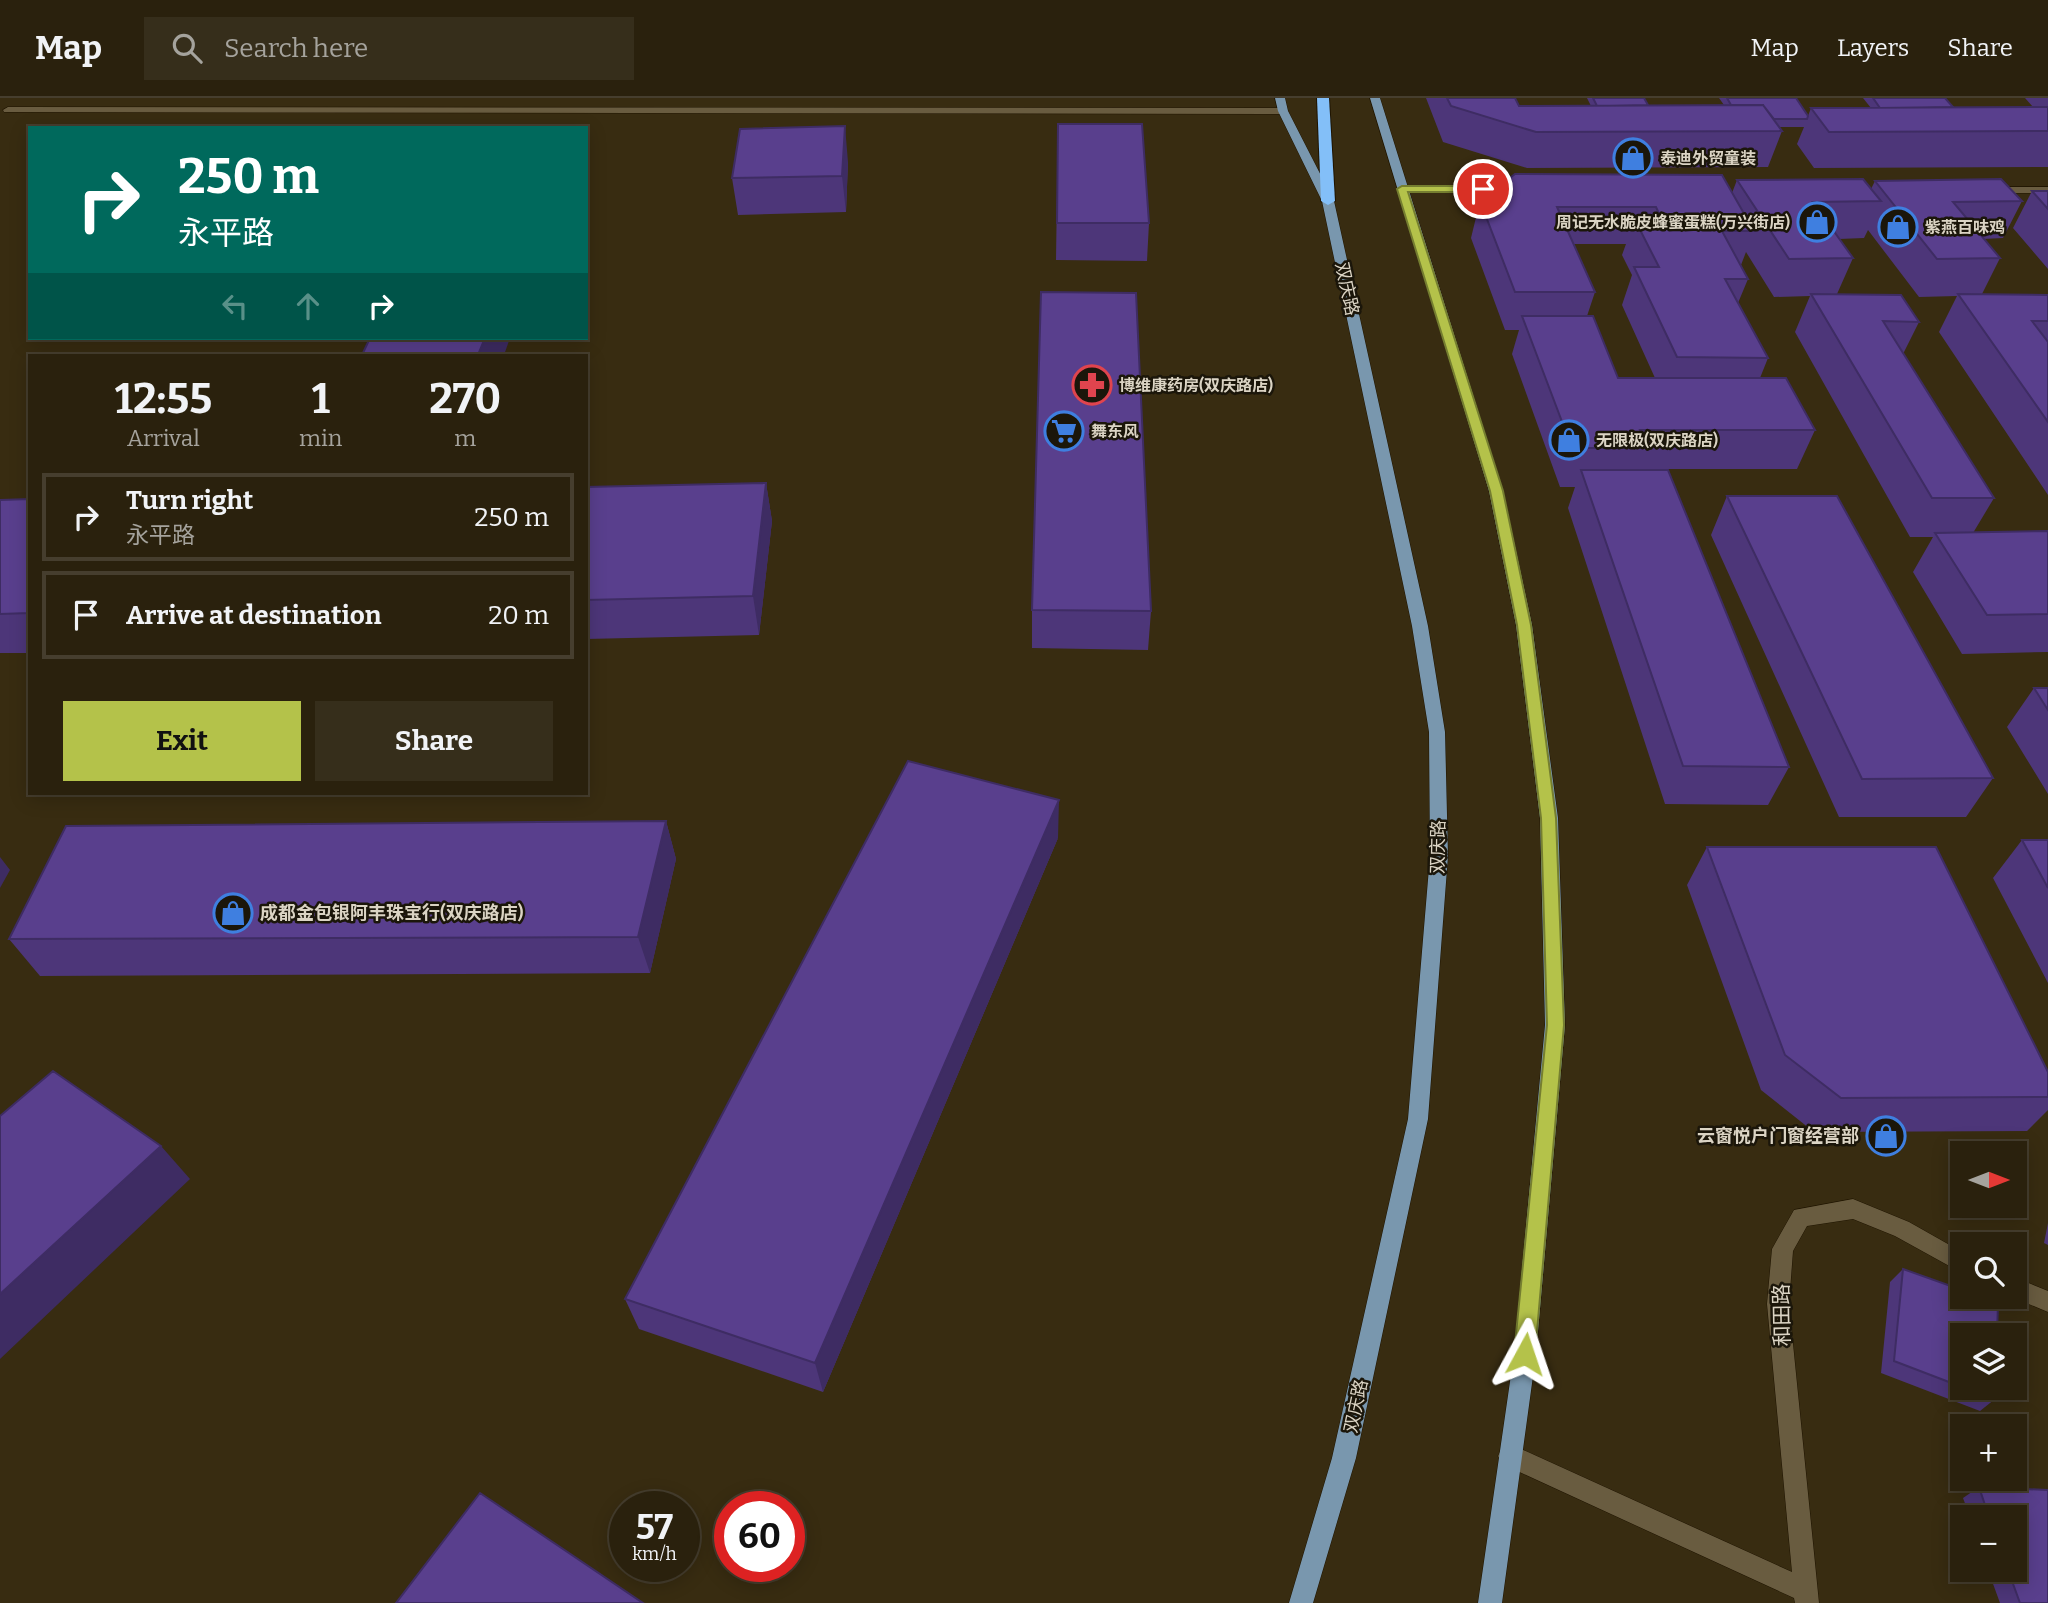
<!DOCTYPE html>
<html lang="en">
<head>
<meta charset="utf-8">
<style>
  :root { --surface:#2a210d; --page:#362e1b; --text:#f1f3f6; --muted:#a5a39d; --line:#463e2e; --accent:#b4c24a }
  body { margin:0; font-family:Bitter,"Noto Sans SC",serif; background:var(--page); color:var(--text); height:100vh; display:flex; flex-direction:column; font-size:26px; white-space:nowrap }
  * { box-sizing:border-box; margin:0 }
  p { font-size:23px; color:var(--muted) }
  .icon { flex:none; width:38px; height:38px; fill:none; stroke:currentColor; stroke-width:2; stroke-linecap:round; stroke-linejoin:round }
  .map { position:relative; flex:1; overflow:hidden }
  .sheet { position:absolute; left:28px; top:256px; width:560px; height:441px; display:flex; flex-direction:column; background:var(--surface); border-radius:0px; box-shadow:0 4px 18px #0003,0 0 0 2px var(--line) }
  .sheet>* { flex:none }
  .hud { position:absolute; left:28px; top:28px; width:560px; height:214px; border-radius:0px; box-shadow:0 4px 18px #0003,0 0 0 2px var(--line); background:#00695c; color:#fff; overflow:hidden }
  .needle { width:46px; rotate:90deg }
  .tools { position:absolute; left:1950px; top:1043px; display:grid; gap:14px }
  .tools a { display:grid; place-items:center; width:77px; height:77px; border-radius:0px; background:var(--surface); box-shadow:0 4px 18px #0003,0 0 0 2px var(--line); font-size:35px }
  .speed { position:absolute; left:609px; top:1393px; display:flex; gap:14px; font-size:35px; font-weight:700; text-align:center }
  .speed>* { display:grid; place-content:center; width:91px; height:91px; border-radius:50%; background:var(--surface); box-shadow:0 4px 18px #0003,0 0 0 2px var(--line); line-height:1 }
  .speed small { font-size:18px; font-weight:400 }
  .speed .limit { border:10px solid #d22; background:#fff; color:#111 }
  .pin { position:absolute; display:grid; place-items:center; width:60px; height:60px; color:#fff; margin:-30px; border:4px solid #fff; border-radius:50%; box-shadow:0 2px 7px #0007 }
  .me { position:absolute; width:77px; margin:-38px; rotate:5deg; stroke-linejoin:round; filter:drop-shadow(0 0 5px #0008) }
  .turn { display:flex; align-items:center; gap:24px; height:147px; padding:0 35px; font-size:32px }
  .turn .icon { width:91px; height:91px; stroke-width:2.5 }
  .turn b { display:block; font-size:49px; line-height:60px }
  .lanes { display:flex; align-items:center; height:66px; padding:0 35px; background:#0003; justify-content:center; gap:35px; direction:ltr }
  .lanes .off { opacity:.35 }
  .eta { display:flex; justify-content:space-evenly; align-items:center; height:119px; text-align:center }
  .eta b { font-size:42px; font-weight:700; line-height:49px }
  .primary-button { display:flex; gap:14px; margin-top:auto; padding:14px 35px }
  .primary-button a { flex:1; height:80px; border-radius:0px; background:var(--accent); color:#111; font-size:28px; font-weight:700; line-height:80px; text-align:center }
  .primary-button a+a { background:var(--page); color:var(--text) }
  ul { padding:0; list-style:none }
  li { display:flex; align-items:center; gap:21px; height:88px; margin:0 14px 10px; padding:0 21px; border:4px solid var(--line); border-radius:0px }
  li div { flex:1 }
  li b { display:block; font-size:26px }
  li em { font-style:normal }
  header { display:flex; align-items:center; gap:42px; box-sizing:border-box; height:98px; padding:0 35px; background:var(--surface); border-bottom:2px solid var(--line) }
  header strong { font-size:33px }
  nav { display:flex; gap:38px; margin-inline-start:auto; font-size:24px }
  .search { width:490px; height:63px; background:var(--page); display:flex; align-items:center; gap:18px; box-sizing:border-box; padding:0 24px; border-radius:0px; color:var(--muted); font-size:26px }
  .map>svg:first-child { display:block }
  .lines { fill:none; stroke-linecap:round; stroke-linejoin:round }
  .minor-casing { stroke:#1f1400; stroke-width:1 }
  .major-casing { stroke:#1f1400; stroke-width:1 }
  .highway-casing { stroke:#1f1400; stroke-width:2 }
  .minor { fill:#695c40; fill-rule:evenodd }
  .major { fill:#7997ae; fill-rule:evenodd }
  .highway { fill:#83bff8; fill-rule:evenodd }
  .wall { fill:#4d3679; fill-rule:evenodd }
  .shaded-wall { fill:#3e2c63 }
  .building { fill:#593f8d; stroke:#3e2c63; stroke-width:2 }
  .route { fill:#b4c24a; stroke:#757e30; stroke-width:2 }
  .labels { text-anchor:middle; stroke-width:5; stroke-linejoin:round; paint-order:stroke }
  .far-poi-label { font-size:16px; font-weight:bold; fill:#dbd4c4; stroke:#1b160a; text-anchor:start }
  .street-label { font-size:18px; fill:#dbd4c4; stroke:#1b160a }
  .poi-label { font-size:18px; font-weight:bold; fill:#dbd4c4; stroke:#1b160a; text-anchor:start }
  .near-street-label { font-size:21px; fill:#dbd4c4; stroke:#1b160a }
</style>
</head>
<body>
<header>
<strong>Map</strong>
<div class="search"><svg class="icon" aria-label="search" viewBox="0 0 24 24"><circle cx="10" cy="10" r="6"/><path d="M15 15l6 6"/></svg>Search here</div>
<nav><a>Map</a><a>Layers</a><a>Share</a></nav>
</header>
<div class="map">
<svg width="2048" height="1505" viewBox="0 0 2048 1505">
  <rect width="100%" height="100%" fill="#382c11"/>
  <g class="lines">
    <g class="minor-casing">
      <path id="minor" d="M8,9L1283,10L1288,13L1283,16L4,14L3,12Z
        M1520,88L1526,91L1524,93L1402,94L1396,91L1402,88Z
        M2048,89V95H1989L1983,92L1989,89Z
        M1853,1101L1909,1124L1962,1154V1175L1895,1138L1853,1121L1807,1128L1793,1153L1789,1206L1819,1505H1795L1794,1500L1502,1366L1498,1358L1502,1350L1510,1346L1792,1474L1767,1206L1772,1151L1794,1112Z
        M2014,1179L2048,1193V1214L2012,1199H2014Z"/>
    </g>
    <g class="major-casing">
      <path id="major" d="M1275,0H1285L1288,13L1334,103L1428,528L1445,634L1448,758L1428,1021L1356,1360L1313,1505H1289L1332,1360L1408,1021L1430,758L1429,634L1412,528L1322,103L1278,13Z
        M1370,0H1380L1503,393L1532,527L1558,720L1565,927L1536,1256L1502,1505H1478L1514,1256L1545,927L1540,720L1516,527L1489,393Z"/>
    </g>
    <g class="highway-casing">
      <path id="highway" d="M1317,0H1329L1335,103L1328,107L1321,103Z"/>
    </g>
    <use href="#minor" class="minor"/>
    <use href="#major" class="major"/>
    <use href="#highway" class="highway"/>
  </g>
  <path class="wall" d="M1426,0H1515L1519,8H1591L1587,0H1644L1648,7H1724L1719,0H1796L1808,18L1811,10H1871L1863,0H1945L1953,9H2033L2025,0H2048V69L1814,70L1797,46L1804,29H1779L1782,33L1768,69L1527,70L1443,44Z
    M1058,26L1149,125L1147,163L1056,162Z
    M848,64L846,114L738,117L732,80Z
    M1737,82L1871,91L1875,83L2022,103L2003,140L1983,141L2000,160L1982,196L2048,197V397L1939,234L1957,198L1919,199L1868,132L1864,140L1839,141L1853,160L1837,196L1919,224L1903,256L1994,400L1973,435L2048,433V554L1962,556L1913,474L1933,439H1910L1795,234L1810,198L1774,199L1746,154L1741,167L1748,181L1738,205L1768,260L1760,280L1815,332L1797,371H1640V372L1789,669L1768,707L1665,706L1568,410L1575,389H1560L1512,256L1519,232H1505L1471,140L1480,103L1732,95ZM1574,146H1626L1622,157L1632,177L1622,207L1655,280H1618L1587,218L1595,194Z
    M2032,93L2048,111V171L2013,130Z
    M766,385L772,423L759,537L586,541V389Z
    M1727,398L1993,680L1966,719H1839L1711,437Z
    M30,401V555H0V402Z
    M1032,512L1151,513L1148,552L1032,550Z
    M2034,590H2048V696L2007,629Z
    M666,723L676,761L650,875L40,878L9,841Z
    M1058,740L823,1294L639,1231L625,1201Z
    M2022,742H2048V885L1993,780Z
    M1707,749L2048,974V1012L2027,1033L1814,1034L1761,992L1687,787Z
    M2048,1125V1147L2044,1145Z
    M1903,1171L1962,1237V1290H1995V1301L1980,1313L1881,1275L1890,1184Z
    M1979,1389L2048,1392V1505H2000L1988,1472H2014V1419H1970L1963,1400Z"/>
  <path class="shaded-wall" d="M845,28L848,64L846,114L842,78Z
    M485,240H510L504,257H478Z
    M766,385L772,423L759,537L753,498Z
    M1059,702L1058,740L823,1294L815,1265Z
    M666,723L676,761L650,875L638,839Z
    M0,759L10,772L0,790Z
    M161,1048L190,1081L0,1261V1196Z"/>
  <path class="building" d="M1447,0H1515L1519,8L1763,7L1782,33L1536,34L1451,8Z
    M1593,0H1644L1648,7L1597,8Z
    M1727,0H1796L1808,18L1807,21H1774L1763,7H1731Z
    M1873,0H1945L1953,9L1880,10Z
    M2048,9V33L1829,34L1811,10Z
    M1058,26H1142L1149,125H1057Z
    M845,28L842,78L732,80L740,31Z
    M1515,76L1722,77L1754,133H1722L1748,181H1725L1768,260L1677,259L1634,169H1659L1634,120H1661L1656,109H1557L1595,194H1515L1480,103Z
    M1863,81L1881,103L1813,104L1853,160L1789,161L1737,82Z
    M2001,81L2022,103L1953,104L2000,160L1937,161L1875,83Z
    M2032,93H2048V111Z
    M1041,194L1136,195L1151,513L1032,512Z
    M1811,196L1901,197L1919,224L1883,223L1994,400H1932Z
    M1958,196L2048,197V223H2032L2048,244V324Z
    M1522,218H1593L1618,280H1786L1815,332H1640L1648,350H1572Z
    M370,240H485L478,257H362Z
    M1581,372H1668L1789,669L1683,668Z
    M766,385L753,498L586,502V389Z
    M1727,398H1837L1993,680L1862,681Z
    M30,401V515L0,516V402Z
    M2048,433V516L1987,517L1935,435Z
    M2034,590H2048V612Z
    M908,663L1059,702L815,1265L625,1201Z
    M666,723L638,839L9,841L66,728Z
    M2022,742H2048V790Z
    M1707,749H1936L2048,974V999L1841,1000L1785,957Z
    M53,973L161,1048L0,1196V1018Z
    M1903,1171L1962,1192V1199H1980L1998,1205L1997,1237H1962V1289L1894,1263Z
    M1964,1290H1995V1301Z
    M1979,1389L2048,1392V1505H2020L2008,1472H2014V1419H1989Z
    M480,1395L643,1505H396Z"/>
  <path class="route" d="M1402,88H1483L1488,91L1483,94H1408L1503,393L1531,527L1556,720L1564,927L1535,1256L1532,1263L1525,1266L1517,1263L1514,1256L1547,927L1541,720L1517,527L1490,393L1397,91Z"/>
  <defs>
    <g id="shop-ring" transform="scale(2.0125)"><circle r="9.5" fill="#1b160a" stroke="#3f7fe0" stroke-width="1.5"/><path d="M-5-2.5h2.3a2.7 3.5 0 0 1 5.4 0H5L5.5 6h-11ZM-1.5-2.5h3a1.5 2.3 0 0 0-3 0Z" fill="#3f7fe0"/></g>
    <g id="pharmacy-ring" transform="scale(2.0125)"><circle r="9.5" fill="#1b160a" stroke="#e0444e" stroke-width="1.5"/><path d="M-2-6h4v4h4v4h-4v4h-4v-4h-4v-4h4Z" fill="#e0444e"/></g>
    <g id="supermarket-ring" transform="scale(2.0125)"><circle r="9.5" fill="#1b160a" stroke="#3f7fe0" stroke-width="1.5"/><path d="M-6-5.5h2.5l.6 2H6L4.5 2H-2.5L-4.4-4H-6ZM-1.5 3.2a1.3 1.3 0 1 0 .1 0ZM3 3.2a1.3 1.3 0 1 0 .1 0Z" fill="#3f7fe0"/></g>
  </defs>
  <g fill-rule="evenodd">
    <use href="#shop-ring" x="1633" y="60"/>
    <use href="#shop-ring" x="1817" y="124"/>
    <use href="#shop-ring" x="1898" y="129"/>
    <use href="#pharmacy-ring" x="1092" y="287"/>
    <use href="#supermarket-ring" x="1064" y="333"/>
    <use href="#shop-ring" x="1569" y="342"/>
    <use href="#shop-ring" x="233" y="815"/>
    <use href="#shop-ring" x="1886" y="1038"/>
  </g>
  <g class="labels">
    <g class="far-poi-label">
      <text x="1660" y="66">泰迪外贸童装</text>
      <text x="1790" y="130" text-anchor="end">周记无水脆皮蜂蜜蛋糕(万兴街店)</text>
      <text x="1925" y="135">紫燕百味鸡</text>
      <text x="1119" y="293">博维康药房(双庆路店)</text>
      <text x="1091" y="339">舞东风</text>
      <text x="1596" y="348">无限极(双庆路店)</text>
    </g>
    <g class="street-label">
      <text transform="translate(1347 191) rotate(78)" y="6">双庆路</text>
      <text transform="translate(1438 749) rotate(-89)" y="6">双庆路</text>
      <text transform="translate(1356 1308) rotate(-78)" y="6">双庆路</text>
    </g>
    <g class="poi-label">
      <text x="260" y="821">成都金包银阿丰珠宝行(双庆路店)</text>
      <text x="1859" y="1044" text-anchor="end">云窗悦户门窗经营部</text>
    </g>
    <g class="near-street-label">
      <text transform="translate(1782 1217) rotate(-91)" y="7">和田路</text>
    </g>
  </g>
</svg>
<div class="tools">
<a><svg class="needle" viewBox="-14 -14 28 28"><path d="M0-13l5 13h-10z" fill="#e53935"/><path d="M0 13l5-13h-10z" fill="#a5a39d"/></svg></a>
<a><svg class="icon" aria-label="search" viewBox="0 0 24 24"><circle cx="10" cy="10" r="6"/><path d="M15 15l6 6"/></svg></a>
<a><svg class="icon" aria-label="layers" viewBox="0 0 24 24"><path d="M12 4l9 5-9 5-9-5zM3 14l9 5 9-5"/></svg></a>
<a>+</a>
<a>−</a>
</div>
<div class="speed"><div>57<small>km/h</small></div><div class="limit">60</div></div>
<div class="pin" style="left:1483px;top:91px;background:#d93025"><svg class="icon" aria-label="arrive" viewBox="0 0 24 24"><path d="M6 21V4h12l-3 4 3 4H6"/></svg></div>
<svg class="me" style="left:1525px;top:1256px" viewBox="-20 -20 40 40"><path d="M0-17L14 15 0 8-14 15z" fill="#b4c24a" stroke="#fff" stroke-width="4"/></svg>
<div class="hud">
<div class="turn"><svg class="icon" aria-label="right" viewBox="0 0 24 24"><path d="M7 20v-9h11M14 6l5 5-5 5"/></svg><div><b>250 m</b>永平路</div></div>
<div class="lanes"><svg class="icon off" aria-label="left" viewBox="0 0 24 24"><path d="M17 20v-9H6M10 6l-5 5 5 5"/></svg><svg class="icon off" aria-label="ahead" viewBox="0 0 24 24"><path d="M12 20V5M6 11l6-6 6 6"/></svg><svg class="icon" aria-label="right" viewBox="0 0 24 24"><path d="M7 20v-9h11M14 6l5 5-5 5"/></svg></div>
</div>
<section class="sheet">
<div class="eta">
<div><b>12:55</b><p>Arrival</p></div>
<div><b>1</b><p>min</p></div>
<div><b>270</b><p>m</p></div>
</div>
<ul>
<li><svg class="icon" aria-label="right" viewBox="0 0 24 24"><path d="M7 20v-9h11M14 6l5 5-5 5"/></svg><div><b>Turn right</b><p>永平路</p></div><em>250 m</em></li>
<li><svg class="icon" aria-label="arrive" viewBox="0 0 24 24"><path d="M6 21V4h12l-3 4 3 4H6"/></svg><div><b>Arrive at destination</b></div><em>20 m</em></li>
</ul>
<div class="primary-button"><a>Exit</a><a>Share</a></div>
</section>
</div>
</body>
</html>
